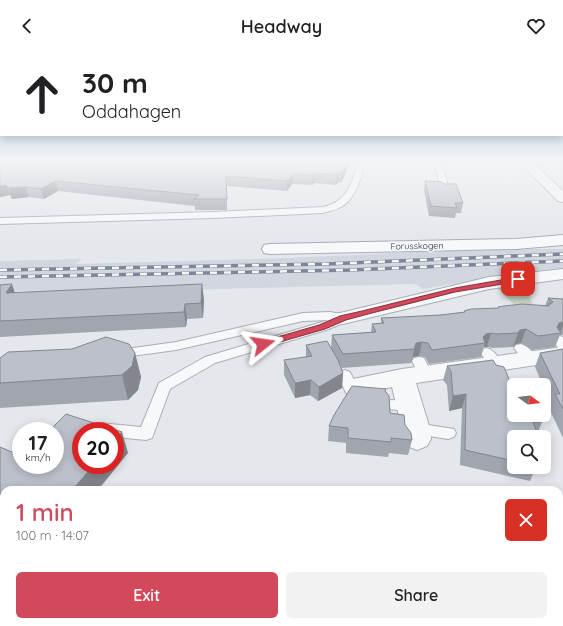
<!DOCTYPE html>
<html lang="en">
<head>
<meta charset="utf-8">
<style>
  :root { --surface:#fff; --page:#f2f2f2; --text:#202124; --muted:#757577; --accent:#d1495b }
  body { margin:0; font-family:Quicksand,sans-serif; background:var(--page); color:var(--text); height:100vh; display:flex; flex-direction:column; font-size:15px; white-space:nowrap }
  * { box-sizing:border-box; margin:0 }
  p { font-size:13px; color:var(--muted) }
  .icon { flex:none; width:22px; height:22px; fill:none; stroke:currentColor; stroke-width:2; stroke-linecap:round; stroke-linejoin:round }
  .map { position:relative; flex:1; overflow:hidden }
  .drawer { position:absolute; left:0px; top:434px; width:563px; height:140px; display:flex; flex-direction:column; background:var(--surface); border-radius:12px 12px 0 0; box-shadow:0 2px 10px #0003 }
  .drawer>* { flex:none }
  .banner { position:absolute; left:0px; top:0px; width:563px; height:84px; box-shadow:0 2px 10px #0003; background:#fff; color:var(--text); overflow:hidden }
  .needle { width:26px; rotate:105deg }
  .buttons { position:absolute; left:507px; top:326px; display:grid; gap:8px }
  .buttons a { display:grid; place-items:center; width:44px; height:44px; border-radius:6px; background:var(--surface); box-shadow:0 2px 10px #0003; font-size:20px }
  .speed { position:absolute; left:12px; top:370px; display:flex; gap:8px; font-size:20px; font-weight:700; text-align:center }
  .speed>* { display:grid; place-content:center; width:52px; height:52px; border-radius:50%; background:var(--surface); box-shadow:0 2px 10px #0003; line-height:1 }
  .speed small { font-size:10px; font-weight:400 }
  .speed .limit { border:6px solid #d22; background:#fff; color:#111 }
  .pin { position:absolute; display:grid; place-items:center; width:34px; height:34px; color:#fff; margin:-17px; border-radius:8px; box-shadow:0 2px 6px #0006 }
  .me { position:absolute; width:44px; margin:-22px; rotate:75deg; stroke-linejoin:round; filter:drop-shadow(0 0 3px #0008) }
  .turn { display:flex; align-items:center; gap:14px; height:84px; padding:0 16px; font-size:18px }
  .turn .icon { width:52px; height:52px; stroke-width:2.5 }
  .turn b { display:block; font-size:28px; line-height:34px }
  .round { display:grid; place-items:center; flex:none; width:42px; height:42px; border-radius:6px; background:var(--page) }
  .overview { display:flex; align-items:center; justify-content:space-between; height:68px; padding:0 16px }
  h1 { font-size:24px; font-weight:600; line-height:30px; color:var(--accent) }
  .cta { display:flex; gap:8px; margin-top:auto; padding:8px 16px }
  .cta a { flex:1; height:46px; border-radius:6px; background:var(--accent); color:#fff; font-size:16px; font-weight:600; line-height:46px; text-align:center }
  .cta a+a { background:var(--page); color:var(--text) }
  header { display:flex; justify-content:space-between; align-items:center; height:52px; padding:0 16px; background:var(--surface); font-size:18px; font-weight:600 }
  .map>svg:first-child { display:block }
  .built { fill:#d2d6de }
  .green { fill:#c9d6c5 }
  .water { fill:#9fb4cc }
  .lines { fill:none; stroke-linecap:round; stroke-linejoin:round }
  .lane-casing { stroke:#a9aeb7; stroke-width:2 }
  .street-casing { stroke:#a9aeb7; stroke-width:2 }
  .lane { fill:#f7f8fa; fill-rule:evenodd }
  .street { fill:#f7f8fa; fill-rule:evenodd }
  .rail-casing { stroke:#7d8696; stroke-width:3.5 }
  .rail { stroke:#f4f6f9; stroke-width:2.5; stroke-dasharray:7; stroke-linecap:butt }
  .wall { fill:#a1a5ae }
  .shaded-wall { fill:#83868d }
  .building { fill:#bbc0ca; stroke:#83868d }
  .route { fill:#d1495b; stroke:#882f3b }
  .labels { text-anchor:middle; stroke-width:3.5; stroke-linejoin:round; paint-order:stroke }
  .far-street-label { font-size:9px; fill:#2b3445; stroke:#f4f6f9 }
</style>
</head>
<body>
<header><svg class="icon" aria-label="back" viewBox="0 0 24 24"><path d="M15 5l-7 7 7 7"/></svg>Headway<svg class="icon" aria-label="heart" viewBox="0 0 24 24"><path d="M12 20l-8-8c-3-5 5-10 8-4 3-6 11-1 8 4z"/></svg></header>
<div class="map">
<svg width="563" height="574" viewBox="0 0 563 574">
  <rect width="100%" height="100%" fill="#e4e7ec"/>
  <path class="built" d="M481,197H563V216L530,219L423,237L415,232L179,238L169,237L0,239V209L82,207L75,212L287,206Z"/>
  <path class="green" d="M524,231L534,255L558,297L549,298L517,255L496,235Z"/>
  <path class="water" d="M559,553L563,554V574H425L426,570H559Z
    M214,570H394L393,574H212Z"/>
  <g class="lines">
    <g class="lane-casing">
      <path id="lane" d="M358,109H365C362,124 356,147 341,155C336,158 329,159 323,161L213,166L0,172V166L213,160L323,155C347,150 353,130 358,109Z
        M434,109H441L449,138L448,140H442L441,138Z
        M330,260L347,263L349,266L346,270L326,278L215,311L170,337L152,386L146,388L115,385V379H93L92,377L94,373L100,371L141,375L159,331L205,305L329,268L303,269L176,298L117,306L112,305L110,302L112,299L176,290L303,261Z
        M560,284L563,285V297L558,296L553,288L555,285Z
        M521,292C528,294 533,300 537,306L535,309C525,312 520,304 514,296L516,293Z
        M487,296C494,298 498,305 502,311L500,314C489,317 486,308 480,300L482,297Z
        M419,305L424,306L432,322L430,325L425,327L420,325L412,309L414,306Z
        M345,318L350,320L355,330L362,328L367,330L369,333C365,340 353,343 346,341L338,323L340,320Z
        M392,348L415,350L418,354L415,358L410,359L387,357L384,353L387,349Z
        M416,371L454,377L456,381L454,385L448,387L410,381L408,377L410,373Z"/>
    </g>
    <g class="street-casing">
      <path id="street" d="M518,109H531L563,139V150L558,149Z
        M563,183V193L516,197L270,202L264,201L262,197L264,193L270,192L516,187Z
        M563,217V227L489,237L343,272L336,270L333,266L336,262L489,225Z
        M563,295V309L416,331L430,377L431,387L427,394L417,398L407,394L403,387L402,377L392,335L362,341L353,339L350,333L353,327L402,317Z"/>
    </g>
    <use href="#lane" class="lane"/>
    <use href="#street" class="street"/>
    <g class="rail-casing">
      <path id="rail" d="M0,218L326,212L563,202
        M0,225L350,218L563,209"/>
    </g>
    <use href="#rail" class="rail"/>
  </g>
  <path class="wall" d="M0,109H351L341,131L338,130L336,133L314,131L312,133L292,132L287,139L227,134V158H195V154L58,139L44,147L29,145L12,147L10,143L0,145Z
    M425,129L463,151L461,161H456L455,166L429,164L424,138Z
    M0,233L15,241L204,247L203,266L187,267L186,275L0,285Z
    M548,246L563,247V283H560L555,295L532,298L521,291L516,292L513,295L493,296L487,295H484L481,305L429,312L425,305L419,304L413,305L411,311L342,316L340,312L343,321L342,336L318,349L310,343L295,346L284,323V308L306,305V293L331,296L332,283L371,280L372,272L381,271V266L441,263L464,260V259L498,256V255L545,254Z
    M563,297V386L549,356L551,351L544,335V333H543L535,315L540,301Z
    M135,301L141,325L138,338L128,348L0,356V306Z
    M496,313L542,370L536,385H514V415H536L530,429L460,413L462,356L449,359L447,333L443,328L447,314Z
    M385,339L390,361L405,373L412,388L408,403L389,401L388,405L346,401V391L328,389L329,374Z"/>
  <path class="shaded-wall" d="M347,109H351L341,131V121Z
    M314,121V131L312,133L313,123Z
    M338,121V130L336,133L337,123Z
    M293,122L292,132L287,139V129Z
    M226,124L227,134V158V147Z
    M55,129L58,139L44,147L41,137Z
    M6,133L10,143L0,145V134Z
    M25,135L29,145L12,147L8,136Z
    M12,232L17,247L6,241Z
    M202,232L204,247L203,266L201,251Z
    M185,252L187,267L186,275L184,260Z
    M563,270V274L560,281L555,282L559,271Z
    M526,277L521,291L516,292L513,295L518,281L520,278Z
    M491,281L487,295H484L485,291L483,285L486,282Z
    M422,290L419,304L413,305L411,311L416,291Z
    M135,301L141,325L138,338L128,348L122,323Z
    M343,321L342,336L318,349L319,335Z
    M311,328L310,343L295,346V331Z
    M466,342L462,356L449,359L453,344Z
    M122,380L128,401L98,438H72L94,413H115V388Z
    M4,517V570H13L10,574H0V522Z"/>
  <path class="building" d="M0,109H347L341,121H338L337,123L314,121L313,123L293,122L287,129L226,124L227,147H194L199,143L55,129L41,137L25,135L8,136L6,133L0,134Z
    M425,129L442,130L444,132H456L463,151H455L457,156L431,154Z
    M12,232L6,241L202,232L201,251L185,252L184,260L0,269V233Z
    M548,246L563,247V270L559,271L557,275L561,281L538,284L526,277L520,278L518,281L497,282L491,281L486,282L483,285L485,291L432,298L428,291L422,290L416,291L414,297L343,302L332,283L376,280L372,272L384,271L381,266L441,263L465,260L464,259L471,257L499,256L498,255L504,254L522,252L549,254L548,252H551V251L553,250Z
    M106,285L129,292L135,301L132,314L122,323L0,331V306L8,300L72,297Z
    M327,289L338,308L343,321L319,335L311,328L295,331L284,308L312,304L306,293Z
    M563,297V357L555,342H560L540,301Z
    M493,308L496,313L504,315L511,332L514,336V363H536L542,370H533L537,381L524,380L526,385H514V409L465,398L466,342L453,344L451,319L447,314Z
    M352,334L386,337L385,339L389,344L390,361L404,363L405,373L411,381L412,388L391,386V390L348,386V376L329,374L334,363Z
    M66,362L122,380L115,388V379H81V413H94L72,438H4V517L0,522V395L21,404V413H55V379H49Z
    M0,537L4,538V544L0,549Z"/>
  <linearGradient id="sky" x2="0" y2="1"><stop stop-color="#8bb4dd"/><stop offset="0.58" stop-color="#f3f4f6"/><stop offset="1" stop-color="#f3f4f6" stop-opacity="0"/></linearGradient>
  <rect width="563" height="189" fill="url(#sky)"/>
  <path class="route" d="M518,225L522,227L521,229L455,240L368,262L346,268L325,277L266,294L263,295L258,292L260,290L319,273L340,264L362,259L455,236Z"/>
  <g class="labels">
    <g class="far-street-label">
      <text transform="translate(417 194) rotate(-1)" y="3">Forusskogen</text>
    </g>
  </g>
</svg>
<div class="buttons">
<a><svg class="needle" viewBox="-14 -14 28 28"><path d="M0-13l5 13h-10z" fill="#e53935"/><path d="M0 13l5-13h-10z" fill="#757577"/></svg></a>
<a><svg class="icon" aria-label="search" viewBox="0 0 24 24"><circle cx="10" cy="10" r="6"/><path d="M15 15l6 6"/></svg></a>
</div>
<div class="speed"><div>17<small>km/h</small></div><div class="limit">20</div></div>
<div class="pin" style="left:518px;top:227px;background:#d93025"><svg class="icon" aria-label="arrive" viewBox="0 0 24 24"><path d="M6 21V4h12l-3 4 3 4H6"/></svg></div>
<svg class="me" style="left:263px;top:292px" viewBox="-20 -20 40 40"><path d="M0-17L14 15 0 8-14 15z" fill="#d1495b" stroke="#fff" stroke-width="4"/></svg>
<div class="banner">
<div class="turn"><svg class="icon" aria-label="ahead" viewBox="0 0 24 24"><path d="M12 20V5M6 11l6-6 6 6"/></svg><div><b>30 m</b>Oddahagen</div></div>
</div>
<section class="drawer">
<div class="overview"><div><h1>1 min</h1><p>100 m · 14:07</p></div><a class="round" style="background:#d93025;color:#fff"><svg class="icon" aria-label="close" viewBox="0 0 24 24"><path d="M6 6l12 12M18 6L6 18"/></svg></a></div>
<div class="cta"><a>Exit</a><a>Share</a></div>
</section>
</div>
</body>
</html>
